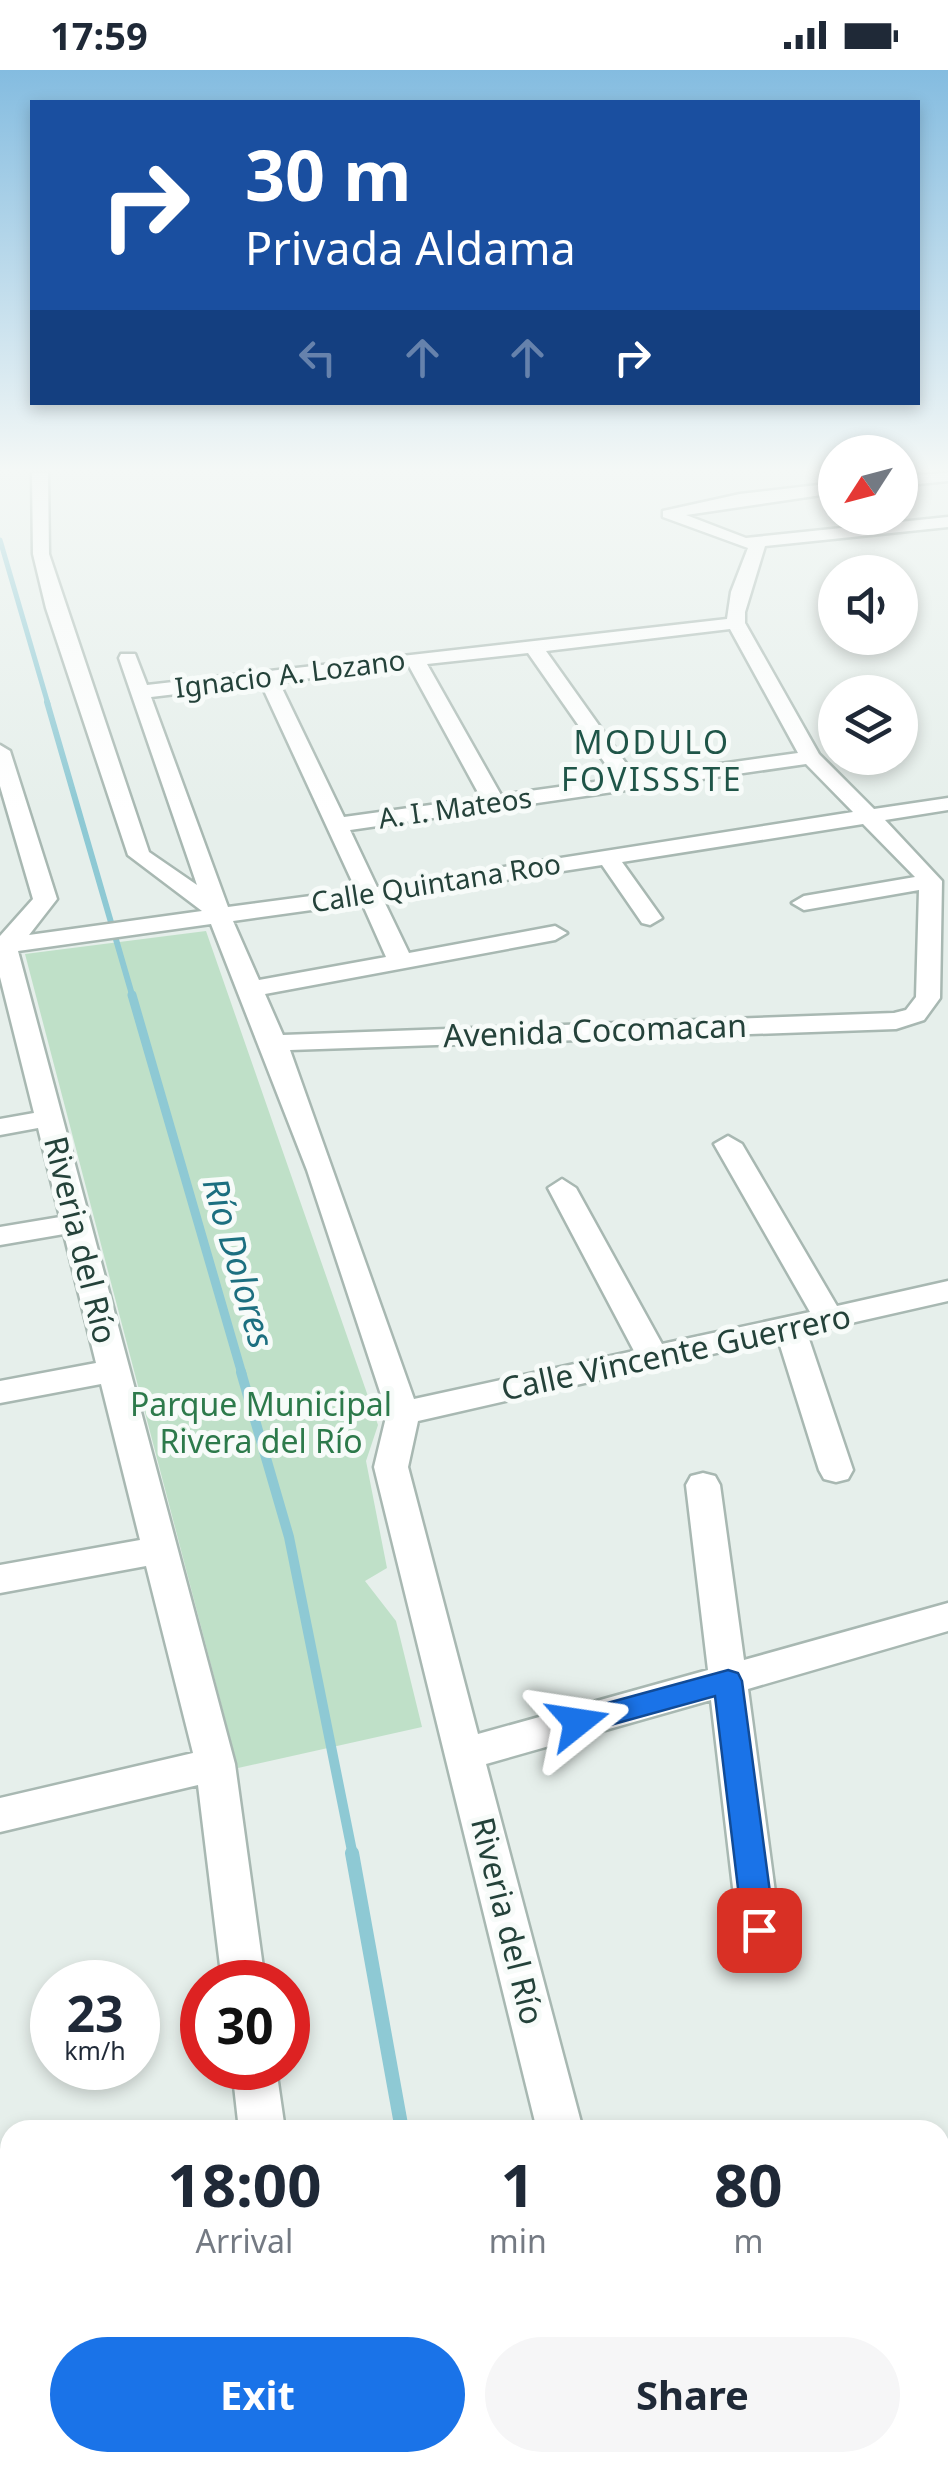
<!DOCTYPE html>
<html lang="en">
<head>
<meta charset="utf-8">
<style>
  :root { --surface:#fff; --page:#f6f6f7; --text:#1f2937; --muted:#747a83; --accent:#1a73e8 }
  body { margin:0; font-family:"Noto Sans",sans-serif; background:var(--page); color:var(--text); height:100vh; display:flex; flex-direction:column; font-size:38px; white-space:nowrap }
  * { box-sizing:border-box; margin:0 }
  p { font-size:32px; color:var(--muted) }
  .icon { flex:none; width:55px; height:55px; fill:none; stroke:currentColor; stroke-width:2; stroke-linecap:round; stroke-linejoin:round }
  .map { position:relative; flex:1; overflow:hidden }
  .panel { position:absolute; left:0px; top:2050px; width:950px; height:352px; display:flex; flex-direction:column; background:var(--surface); border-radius:30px 30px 0 0; box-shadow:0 5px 15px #0003 }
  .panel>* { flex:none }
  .top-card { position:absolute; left:30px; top:30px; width:890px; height:305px; border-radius:0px; box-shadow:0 5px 15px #0003; background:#1a4fa0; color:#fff; overflow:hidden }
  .needle { width:65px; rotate:234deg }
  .controls { position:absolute; left:818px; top:365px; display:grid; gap:20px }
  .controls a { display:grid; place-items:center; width:100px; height:100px; border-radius:50%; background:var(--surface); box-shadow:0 5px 15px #0003; font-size:50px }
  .speed { position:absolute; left:30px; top:1890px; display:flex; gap:20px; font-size:50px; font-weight:700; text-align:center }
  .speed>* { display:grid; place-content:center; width:130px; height:130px; border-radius:50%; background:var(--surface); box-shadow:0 5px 15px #0003; line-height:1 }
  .speed small { font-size:25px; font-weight:400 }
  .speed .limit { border:15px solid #d22; background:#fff; color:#111 }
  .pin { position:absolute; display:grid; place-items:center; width:85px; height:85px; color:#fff; margin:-42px; border-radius:20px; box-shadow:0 5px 15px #0006 }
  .me { position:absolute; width:110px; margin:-55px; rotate:75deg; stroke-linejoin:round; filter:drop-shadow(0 0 8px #0008) }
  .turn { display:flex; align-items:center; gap:35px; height:210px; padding:0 50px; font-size:45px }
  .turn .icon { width:130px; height:130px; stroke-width:2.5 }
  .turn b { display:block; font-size:70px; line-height:85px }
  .lanes { display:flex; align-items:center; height:95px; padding:0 50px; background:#0003; justify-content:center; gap:50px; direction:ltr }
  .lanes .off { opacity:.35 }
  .eta { display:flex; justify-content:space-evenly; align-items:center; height:170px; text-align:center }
  .eta b { font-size:60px; font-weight:700; line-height:70px }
  .action { display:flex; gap:20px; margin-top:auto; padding:20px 50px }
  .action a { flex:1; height:115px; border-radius:60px; background:var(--accent); color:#fff; font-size:40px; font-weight:700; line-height:115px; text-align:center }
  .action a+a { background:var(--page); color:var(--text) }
  .status { display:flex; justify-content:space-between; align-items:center; height:70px; padding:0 50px; background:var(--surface); direction:ltr }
  .status svg { height:28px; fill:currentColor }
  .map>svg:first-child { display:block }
  .green { fill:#bfe0c8 }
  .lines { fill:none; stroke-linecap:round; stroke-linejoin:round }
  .stream-far4 { stroke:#8ec9d4; stroke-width:5 }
  .stream-far3 { stroke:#8ec9d4; stroke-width:6 }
  .stream-far2 { stroke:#8ec9d4; stroke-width:9 }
  .stream-far1 { stroke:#8ec9d4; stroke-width:10 }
  .stream { stroke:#8ec9d4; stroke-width:14 }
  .street-casing { stroke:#a8b8b2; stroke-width:5 }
  .secondary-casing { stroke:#a4bbb3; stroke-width:5 }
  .street { fill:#fff; fill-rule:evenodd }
  .secondary { fill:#fff; fill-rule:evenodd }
  .route { fill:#1a73e8; stroke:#114b97; stroke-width:2.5 }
  .labels { text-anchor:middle; stroke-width:10; stroke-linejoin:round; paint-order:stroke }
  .far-street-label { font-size:28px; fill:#24423a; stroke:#f7fbf9 }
  .far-quarter-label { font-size:32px; letter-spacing:2.5px; fill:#1f5548; stroke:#f7fbf9 }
  .street-label { font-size:32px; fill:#24423a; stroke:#f7fbf9 }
  .park-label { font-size:32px; fill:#2d7a4b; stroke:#f7fbf9 }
  .water-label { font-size:35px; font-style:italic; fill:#1c6f80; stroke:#f7fbf9 }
</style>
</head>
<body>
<div class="status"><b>17:59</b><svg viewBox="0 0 49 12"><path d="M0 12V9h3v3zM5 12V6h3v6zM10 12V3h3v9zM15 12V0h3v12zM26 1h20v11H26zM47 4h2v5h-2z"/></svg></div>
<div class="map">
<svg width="948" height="2401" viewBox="0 0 948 2401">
  <rect width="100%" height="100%" fill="#e6efeb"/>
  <path class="green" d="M206,861L378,1355L366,1391L387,1498L365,1511L396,1551L422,1657L238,1698L25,884Z"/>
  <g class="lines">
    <path class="stream-far4" d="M0,470L48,634"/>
    <path class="stream-far3" d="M47,632L133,928"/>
    <path class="stream-far2" d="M132,925L242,1304"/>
    <path class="stream-far1" d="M241,1302L289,1467L353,1786"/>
    <path class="stream" d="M352,1783L402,2060"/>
    <g class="street-casing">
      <path id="street" d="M32,403H48L49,484L149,782L197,815L119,588L121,584H135L147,615L727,549L731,522L748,478L663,447V441L740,424L835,413V423L686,445L746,468L948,447V457L765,476L745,542V553L819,684L874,739L948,728V740L885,750L942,811L940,928L924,950L896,959L290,980L414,1329L634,1281L548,1118L562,1109L576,1118L662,1274L810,1242L714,1074L728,1066L742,1074L837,1236L948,1211V1231L807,1263L853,1400L848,1409L836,1412L824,1409L819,1400L778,1269L418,1351L408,1397L478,1664L708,1600L686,1415L691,1406L703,1403L715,1406L720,1415L744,1590L948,1533V1561L748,1619L780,1860L774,1874L759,1879L744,1874L738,1860L711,1630L486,1694L583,2060H537L374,1397L387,1343L307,1100L211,854L18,881L235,1694L265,1912H222L198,1715L0,1762V1728L193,1683L146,1496L0,1523V1495L140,1470L101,1314L0,1333V1311L96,1293L64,1164L0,1175V1157L60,1147L38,1058L0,1065V1049L34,1043L0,907V866L33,829L0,716V675L10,681L57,829L29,865L202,841L128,785L46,538L33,484ZM730,559L798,683L635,706L546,581ZM528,583L616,709L501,725L427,594ZM409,596L481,728L344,747L279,612ZM261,614L356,820L228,837L151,627ZM806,694L853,742L377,817L350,760ZM863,754L915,807L804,826L792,833L804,840L919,820L916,927L906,940L894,943L283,965L265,924L555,870L567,863L555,856L409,883L383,829L602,795L642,853L650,855L662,848L622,792ZM362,833L386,887L259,910L233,851Z
        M948,403V411L900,416V406Z
        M232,1998H276L285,2060H239Z
        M279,2392H331L332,2401H280Z
        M589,2392H641L640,2401H588Z"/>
    </g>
    <g class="secondary-casing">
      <path id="secondary" d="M948,2264V2314L940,2316V2266Z
        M418,2392H506L502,2401H415Z"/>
    </g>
    <use href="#street" class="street"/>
    <use href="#secondary" class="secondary"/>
  </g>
  <linearGradient id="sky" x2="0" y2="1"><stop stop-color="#84bce0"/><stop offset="0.54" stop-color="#f4f8f6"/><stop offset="1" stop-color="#f4f8f6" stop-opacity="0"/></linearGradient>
  <rect width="948" height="740" fill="url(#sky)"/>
  <path class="route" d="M728,1600L738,1603L742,1611L775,1860L770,1870L759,1874L747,1870L743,1860L715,1626L578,1664L567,1661L563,1652L567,1644L578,1641Z"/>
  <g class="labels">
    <g class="far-street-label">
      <text transform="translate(290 604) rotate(-7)" y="10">Ignacio A. Lozano</text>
      <text transform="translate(455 738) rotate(-8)" y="10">A. I. Mateos</text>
      <text transform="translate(436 813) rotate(-9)" y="10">Calle Quintana Roo</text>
    </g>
    <g class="far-quarter-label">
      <text x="652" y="684">MODULO<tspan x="652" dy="37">FOVISSSTE</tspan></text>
    </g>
    <g class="street-label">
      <text transform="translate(595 961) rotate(-2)" y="11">Avenida Cocomacan</text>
      <text transform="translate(80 1170) rotate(76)" y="11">Riveria del Río</text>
      <text transform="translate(676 1283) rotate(-12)" y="11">Calle Vincente Guerrero</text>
      <text transform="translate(507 1851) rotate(76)" y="11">Riveria del Río</text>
    </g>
    <g class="park-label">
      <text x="261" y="1346">Parque Municipal<tspan x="261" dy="37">Rivera del Río</tspan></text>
    </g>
    <g class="water-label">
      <text transform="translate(238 1193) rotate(74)" y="12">Río Dolores</text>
    </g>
  </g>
</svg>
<div class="controls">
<a><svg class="needle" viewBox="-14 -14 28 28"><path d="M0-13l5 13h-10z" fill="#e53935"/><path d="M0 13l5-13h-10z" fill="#747a83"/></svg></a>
<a><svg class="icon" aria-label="sound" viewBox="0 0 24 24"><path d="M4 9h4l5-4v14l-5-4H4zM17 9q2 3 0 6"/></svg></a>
<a><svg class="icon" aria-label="layers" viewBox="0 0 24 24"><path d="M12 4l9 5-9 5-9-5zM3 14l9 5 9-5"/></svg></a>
</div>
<div class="speed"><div>23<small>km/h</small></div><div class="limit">30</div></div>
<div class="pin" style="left:759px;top:1860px;background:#d93025"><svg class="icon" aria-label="arrive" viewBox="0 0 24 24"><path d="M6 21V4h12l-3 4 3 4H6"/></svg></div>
<svg class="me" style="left:578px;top:1652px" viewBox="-20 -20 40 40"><path d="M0-17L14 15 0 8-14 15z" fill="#1a73e8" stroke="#fff" stroke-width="4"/></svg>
<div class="top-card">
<div class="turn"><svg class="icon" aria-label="right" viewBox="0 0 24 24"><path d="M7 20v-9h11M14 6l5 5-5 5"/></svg><div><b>30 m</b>Privada Aldama</div></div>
<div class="lanes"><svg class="icon off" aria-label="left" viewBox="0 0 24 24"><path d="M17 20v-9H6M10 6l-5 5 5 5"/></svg><svg class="icon off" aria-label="ahead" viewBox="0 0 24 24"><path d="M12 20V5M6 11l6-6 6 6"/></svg><svg class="icon off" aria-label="ahead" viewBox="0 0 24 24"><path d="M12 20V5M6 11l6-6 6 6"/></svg><svg class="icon" aria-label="right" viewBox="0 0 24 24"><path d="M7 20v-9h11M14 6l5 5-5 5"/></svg></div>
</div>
<section class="panel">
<div class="eta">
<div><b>18:00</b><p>Arrival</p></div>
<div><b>1</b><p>min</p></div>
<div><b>80</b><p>m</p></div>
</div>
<div class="action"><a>Exit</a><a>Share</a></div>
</section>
</div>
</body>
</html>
